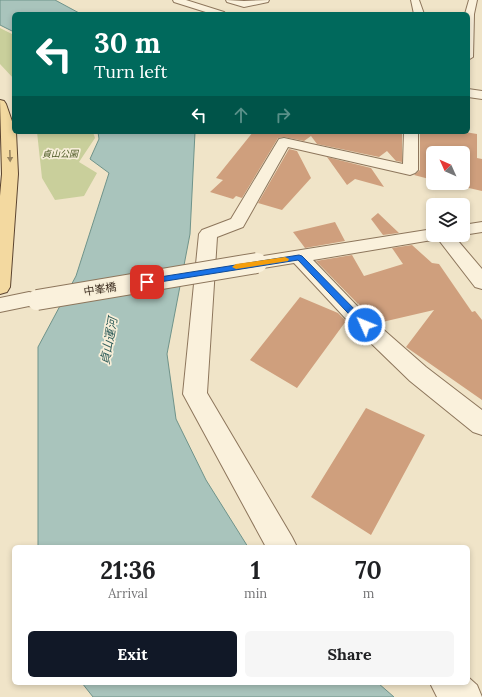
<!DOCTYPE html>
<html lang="en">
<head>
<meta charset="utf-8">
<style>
  :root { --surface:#fff; --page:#f6f6f6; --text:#202124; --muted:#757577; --accent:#111827 }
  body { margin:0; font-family:Lora,"Noto Sans JP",serif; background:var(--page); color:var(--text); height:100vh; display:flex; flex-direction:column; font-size:15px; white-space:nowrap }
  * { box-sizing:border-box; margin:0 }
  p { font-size:13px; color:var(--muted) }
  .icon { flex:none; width:22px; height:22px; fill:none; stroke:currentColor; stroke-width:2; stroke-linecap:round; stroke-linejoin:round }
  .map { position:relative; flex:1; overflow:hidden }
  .panel { position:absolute; left:12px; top:545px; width:458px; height:140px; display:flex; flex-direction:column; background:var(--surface); border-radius:6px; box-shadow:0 2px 6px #0003 }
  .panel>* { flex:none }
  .hud { position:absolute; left:12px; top:12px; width:458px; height:122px; border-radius:6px; box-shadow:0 2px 6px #0003; background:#00695c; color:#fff; overflow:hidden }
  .needle { width:26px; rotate:315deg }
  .buttons { position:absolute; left:426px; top:146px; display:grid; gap:8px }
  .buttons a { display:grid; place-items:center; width:44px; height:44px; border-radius:6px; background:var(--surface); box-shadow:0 2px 6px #0003; font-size:20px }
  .pin { position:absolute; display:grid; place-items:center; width:34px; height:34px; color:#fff; margin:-17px; border-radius:8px; box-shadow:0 2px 6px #0006 }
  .me { position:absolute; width:44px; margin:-22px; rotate:314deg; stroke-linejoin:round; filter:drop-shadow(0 0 3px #0008) }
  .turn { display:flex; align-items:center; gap:14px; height:84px; padding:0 16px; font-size:18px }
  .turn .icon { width:52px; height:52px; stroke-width:2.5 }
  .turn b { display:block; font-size:28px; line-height:34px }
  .lanes { display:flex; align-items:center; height:38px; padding:0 16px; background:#0003; justify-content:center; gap:20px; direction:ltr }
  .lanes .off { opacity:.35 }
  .eta { display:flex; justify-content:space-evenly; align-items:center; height:68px; text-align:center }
  .eta b { font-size:24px; font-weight:800; line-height:28px }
  .action { display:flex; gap:8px; margin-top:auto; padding:8px 16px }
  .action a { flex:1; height:46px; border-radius:6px; background:var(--accent); color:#fff; font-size:16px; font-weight:800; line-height:46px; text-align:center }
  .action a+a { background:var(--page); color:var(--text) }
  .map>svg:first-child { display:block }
  .green { fill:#c9cf9b }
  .water { fill:#a9c4bc; stroke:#6f938a }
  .building { fill:#cf9f7d }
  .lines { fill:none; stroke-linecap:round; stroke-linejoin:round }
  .street-casing { stroke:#8d765c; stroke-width:2 }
  .primary-casing { stroke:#5b4430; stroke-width:2 }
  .street { fill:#faf1dc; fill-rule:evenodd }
  .primary { fill:#f3d9a0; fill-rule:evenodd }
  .street-bridge-casing { stroke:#8d765c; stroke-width:22; stroke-linecap:butt }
  .street-bridge { stroke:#faf1dc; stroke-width:20 }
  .oneway { fill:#988460 }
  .route { fill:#1a73e8; stroke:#114b97 }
  .slow { fill:#f59e0b }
  .labels { text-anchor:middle; stroke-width:3.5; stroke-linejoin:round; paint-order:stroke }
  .far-park-label { font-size:9px; font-style:italic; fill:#4d5a26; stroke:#f7eed8 }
  .street-label { font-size:11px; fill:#3d2e20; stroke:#f7eed8 }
  .water-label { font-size:12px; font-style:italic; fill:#2f5d5a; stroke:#f7eed8 }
</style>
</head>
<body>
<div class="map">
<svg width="482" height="697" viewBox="0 0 482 697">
  <rect width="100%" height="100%" fill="#f0e4c8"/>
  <path class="green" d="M0,28L14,35V79L0,64Z
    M37,132H93L95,138L79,162L97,173L84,196L55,200L42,178Z"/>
  <path class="water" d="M0,0H55L81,14H14V32L0,25Z
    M98,132H195L190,234L167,354L176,419L206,480L248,547H38V347L76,276L109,173L90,159L99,139Z
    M82,683H378L394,697H93Z"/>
  <path class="building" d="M253,132H402V162L396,161L387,151L379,157L317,144L311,136L304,141L284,137L278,138L242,198L236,196L233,199L210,192L223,180L216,178Z
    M420,132H465L477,134V158L482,159V191L447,183H463V153H433V180L414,175L420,170Z
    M289,149L297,151L311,178L282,210L258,203Z
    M327,157L371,168L384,187L355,179L347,185Z
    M378,213L399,233L383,235L371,219Z
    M335,222L345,241L305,248L293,232Z
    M412,245L432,263L439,264L472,312L475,311L482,320V400L406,347L434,310L378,323L364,311L358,303V304L316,261L352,255L364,276L403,264L392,248Z
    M300,297L338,313L346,321L297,388L250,360Z
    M366,408L425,435L371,535L311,497Z"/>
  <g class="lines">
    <g class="street-casing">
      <path id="street" d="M173,0H186L224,12L226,14H212L174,2Z
        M226,0L244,1L269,0L268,2L244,7L227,2Z
        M411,0H419L424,14H414Z
        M469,0H477L474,14L473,57L468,60V14H465Z
        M468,89L482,91V99L468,97Z
        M404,132H418V170L415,173L410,175L288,147L243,227L217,237L207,393L292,537L297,547H266L183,394L199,234L202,230L231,219L279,139L284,138L403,164Z
        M482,222V232L463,235H461H463V225Z
        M433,229V235H453L482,269V289L475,287L438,239L313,260L361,310L426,367L482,410V435L473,432L410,381L347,320L294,263L257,269L250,267L248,263L250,259L257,257Z
        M29,292L44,295L47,300L44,305L37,307L29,306L0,312V298Z
        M468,677L477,685L482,697H437L430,683H468Z"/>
    </g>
    <g class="primary-casing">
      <path id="primary" d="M0,100L4,101L6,104L14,127V132H16L18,174L10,287L7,292L0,294V196L2,174Z"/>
    </g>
    <use href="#street" class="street"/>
    <use href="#primary" class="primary"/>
    <g class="street-bridge-casing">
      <path id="street-bridge" d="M37,300L257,263"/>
    </g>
    <use href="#street-bridge" class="street-bridge"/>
  </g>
  <defs><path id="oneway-solid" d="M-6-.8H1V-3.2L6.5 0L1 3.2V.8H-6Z"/></defs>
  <use class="oneway" href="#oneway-solid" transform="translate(10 156) rotate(88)"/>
  <path class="route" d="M299,255L302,256L368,323L369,325L368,328H362L298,260L147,284L143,282L147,279Z"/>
  <path class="slow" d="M285,257L289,259L288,261L236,269L232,267L236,264Z"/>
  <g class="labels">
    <g class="far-park-label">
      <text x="60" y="157">貞山公園</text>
    </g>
    <g class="street-label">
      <text transform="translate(100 289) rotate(-9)" y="4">中峯橋</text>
    </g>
    <g class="water-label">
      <text transform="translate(109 341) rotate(-80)" y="4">貞山運河</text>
    </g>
  </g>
</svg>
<div class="buttons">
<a><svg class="needle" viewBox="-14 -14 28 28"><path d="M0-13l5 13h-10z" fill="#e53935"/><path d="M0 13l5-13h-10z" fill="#757577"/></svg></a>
<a><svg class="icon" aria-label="layers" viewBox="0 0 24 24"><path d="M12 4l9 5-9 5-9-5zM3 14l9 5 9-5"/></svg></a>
</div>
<div class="pin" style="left:147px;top:282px;background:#d93025"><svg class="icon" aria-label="arrive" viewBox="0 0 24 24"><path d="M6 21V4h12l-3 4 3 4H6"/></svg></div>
<svg class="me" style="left:365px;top:325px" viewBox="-20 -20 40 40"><circle r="17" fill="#1a73e8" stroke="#fff" stroke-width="3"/><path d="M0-11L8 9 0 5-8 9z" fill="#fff"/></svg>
<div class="hud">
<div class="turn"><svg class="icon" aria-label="left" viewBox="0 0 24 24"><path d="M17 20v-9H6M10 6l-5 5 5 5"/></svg><div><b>30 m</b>Turn left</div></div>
<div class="lanes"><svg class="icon" aria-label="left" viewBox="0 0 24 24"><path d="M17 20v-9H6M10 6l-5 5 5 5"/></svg><svg class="icon off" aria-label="ahead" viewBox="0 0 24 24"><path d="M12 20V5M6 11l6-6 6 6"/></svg><svg class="icon off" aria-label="right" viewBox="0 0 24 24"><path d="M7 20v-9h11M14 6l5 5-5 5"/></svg></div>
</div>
<section class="panel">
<div class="eta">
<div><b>21:36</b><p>Arrival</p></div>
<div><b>1</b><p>min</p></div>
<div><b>70</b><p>m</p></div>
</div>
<div class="action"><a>Exit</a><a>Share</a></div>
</section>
</div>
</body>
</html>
